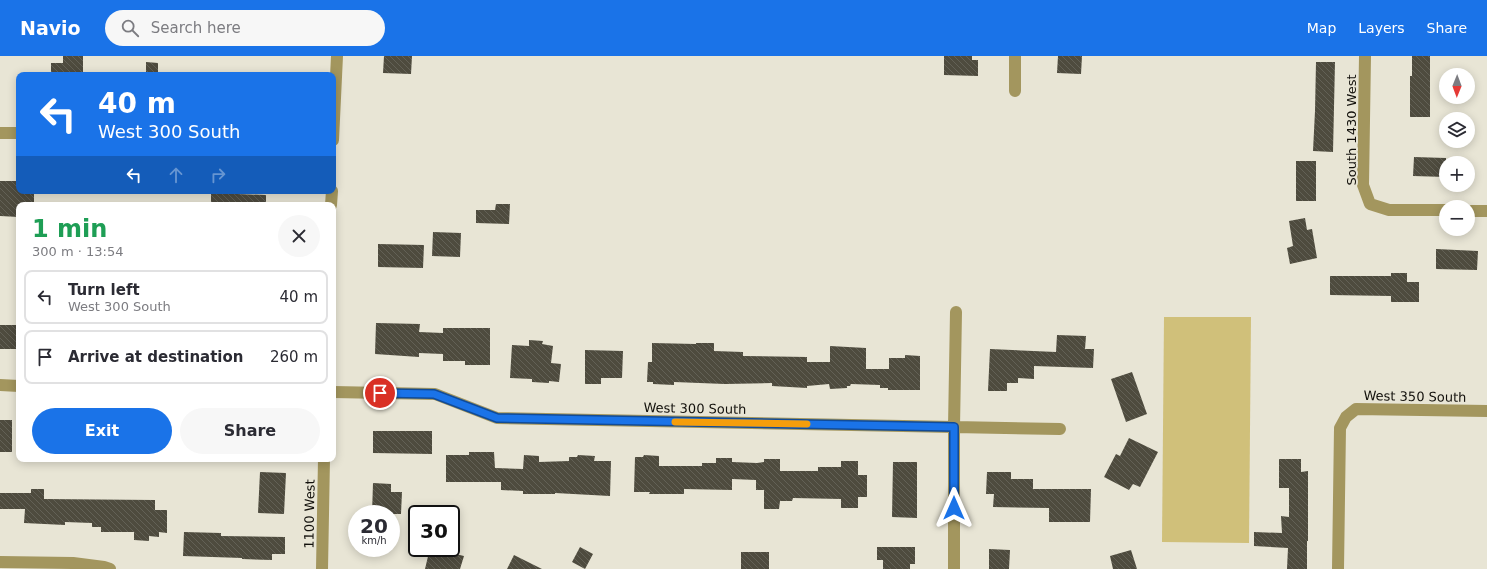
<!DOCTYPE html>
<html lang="en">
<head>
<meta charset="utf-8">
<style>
  :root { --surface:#fff; --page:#f7f7f7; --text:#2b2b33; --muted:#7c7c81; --line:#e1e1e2; --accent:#1a73e8 }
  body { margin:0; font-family:"DejaVu Sans",sans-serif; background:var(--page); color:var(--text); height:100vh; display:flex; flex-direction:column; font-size:15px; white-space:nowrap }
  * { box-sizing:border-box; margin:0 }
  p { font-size:13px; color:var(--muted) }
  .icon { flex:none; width:22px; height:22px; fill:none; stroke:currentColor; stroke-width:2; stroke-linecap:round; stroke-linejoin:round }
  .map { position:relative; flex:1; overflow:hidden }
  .drawer { position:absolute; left:16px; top:146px; width:320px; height:260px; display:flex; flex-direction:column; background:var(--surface); border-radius:8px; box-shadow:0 2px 10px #0003 }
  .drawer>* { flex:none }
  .top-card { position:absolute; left:16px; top:16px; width:320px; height:122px; border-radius:8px; box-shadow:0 2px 10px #0003; background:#1a73e8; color:#fff; overflow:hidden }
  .needle { width:26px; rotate:181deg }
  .controls { position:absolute; left:1439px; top:12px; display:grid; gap:8px }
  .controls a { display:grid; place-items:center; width:36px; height:36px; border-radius:50%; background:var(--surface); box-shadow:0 2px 10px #0003; font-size:20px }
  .speed { position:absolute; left:348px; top:449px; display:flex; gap:8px; font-size:20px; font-weight:700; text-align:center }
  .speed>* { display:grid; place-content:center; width:52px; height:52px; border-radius:50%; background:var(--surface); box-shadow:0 2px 10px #0003; line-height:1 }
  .speed small { font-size:10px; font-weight:400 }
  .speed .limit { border:2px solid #111; border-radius:6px; background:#fff; color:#111 }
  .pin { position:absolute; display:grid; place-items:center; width:34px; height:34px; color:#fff; margin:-17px; border:2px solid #fff; border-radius:50%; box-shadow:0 1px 4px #0007 }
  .me { position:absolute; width:44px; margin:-22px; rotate:0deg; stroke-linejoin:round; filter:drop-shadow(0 0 3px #0008) }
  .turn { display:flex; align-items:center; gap:14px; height:84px; padding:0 16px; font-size:18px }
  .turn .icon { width:52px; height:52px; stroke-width:2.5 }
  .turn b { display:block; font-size:28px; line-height:34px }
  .lanes { display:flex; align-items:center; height:38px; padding:0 16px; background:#0003; justify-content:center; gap:20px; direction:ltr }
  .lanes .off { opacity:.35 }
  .round { display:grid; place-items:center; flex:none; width:42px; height:42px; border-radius:21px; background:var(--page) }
  .head { display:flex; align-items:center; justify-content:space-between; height:68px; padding:0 16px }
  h1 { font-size:24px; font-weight:800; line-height:30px; color:#1e9e55 }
  .primary-button { display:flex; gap:8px; margin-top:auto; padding:8px 16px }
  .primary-button a { flex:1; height:46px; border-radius:24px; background:var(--accent); color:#fff; font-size:16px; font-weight:800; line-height:46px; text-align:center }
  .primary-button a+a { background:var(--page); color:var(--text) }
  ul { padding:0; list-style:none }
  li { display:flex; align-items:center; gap:12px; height:54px; margin:0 8px 6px; padding:0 8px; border:2px solid var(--line); border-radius:8px }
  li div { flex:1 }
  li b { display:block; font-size:15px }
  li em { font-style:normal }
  header { display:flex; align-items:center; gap:24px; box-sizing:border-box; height:56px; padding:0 20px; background:var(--accent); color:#fff }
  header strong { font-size:19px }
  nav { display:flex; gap:22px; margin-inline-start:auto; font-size:14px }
  .search { width:280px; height:36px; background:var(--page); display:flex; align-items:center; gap:10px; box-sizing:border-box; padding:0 14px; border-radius:22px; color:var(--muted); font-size:15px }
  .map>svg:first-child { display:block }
  .grass { fill:#d0c07a }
  .building { fill:url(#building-back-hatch) }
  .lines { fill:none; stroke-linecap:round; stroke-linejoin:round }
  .minor { stroke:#a3965e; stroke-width:12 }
  .route-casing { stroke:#114b97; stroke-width:10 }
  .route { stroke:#1a73e8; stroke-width:7 }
  .slow { stroke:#f59e0b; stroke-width:7 }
  .labels { text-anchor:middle; stroke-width:4; stroke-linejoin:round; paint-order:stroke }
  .street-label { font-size:13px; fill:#12100b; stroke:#e8e5d5 }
</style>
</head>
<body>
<header>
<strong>Navio</strong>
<div class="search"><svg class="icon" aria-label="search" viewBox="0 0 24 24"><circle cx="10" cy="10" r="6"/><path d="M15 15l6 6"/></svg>Search here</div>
<nav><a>Map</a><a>Layers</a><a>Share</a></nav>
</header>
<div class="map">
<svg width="1487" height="513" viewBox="0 0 1487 513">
  <defs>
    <pattern id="building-back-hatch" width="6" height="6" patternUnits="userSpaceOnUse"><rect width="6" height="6" fill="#4e4b3e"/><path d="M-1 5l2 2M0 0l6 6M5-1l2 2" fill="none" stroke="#636156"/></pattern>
  </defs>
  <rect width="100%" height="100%" fill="#e8e5d5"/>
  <path class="grass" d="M1164,261H1251L1249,487L1162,486Z"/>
  <path class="building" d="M63,0H83V19H51V7H63Z
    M384,0H412L411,18L383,17Z
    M944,0H972V4H978V20L944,19Z
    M1058,0H1082L1081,18L1057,17Z
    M1412,0H1430V61H1410V20H1412Z
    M146,6L158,7V19H146Z
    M1316,6H1335L1333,96L1313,95L1315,55Z
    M1414,101L1446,102V121L1413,120Z
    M1296,105H1316V145H1296Z
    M0,125H19V135H34V149H19V161L0,160Z
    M211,137L266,139V149H211Z
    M496,148H510L509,168L476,167V154H495Z
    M1305,162L1307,174L1312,173L1317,202L1290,208L1287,192L1293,190L1289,165Z
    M433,176L461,177L460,201L432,200Z
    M378,188L424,189L423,212L378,211Z
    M1436,193L1478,195L1477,214L1436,213Z
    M1391,217H1407V226H1419V246H1391V240L1330,239V220H1391Z
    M376,267L420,268L419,276L443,277V272H490V309H465V305H443V298L419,297V301L375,298Z
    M0,269H18V293H0Z
    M1057,279L1086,280L1085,293H1094L1093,312L1034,310V323L1018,322V327H1007V335H988L990,293L1056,296Z
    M529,284L543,285L542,288L553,290L551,307L561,308L559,326L549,325V327L532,326V323L510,322L512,289L529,290Z
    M652,287L696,288V287H714V295L743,296V300L807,301V306H830V290L866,292V313H889V302H905V299L920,300V334H888V332H880V329L851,328L850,330H847V332L830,333L829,328L807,330V332L772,330V327L725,328L674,326V329L653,328V326H647L648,306H652Z
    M585,294L623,295L622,322H601V328H585Z
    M1132,316L1147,358L1126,366L1111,323Z
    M0,364H12V396H0Z
    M373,375H432V398L373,397Z
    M1129,382L1158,396L1140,431L1133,428L1129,434L1104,421L1116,398L1120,400Z
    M469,396H494L495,412L523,413L524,399L539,400V406L569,405V401H577L578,399L595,400L594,405H611L610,440L555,437V438H523V435L501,434V426H446V399H469Z
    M644,399L659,400V410H702V407H716V402H732V406L757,407L764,406V403H780V415H818V411H841V405H858V419H867V441H858V452H841V443L793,442L792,445H780L779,453H764V434H756V424L732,423V434L684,433V438H649L650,436H634L635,401H643Z
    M1279,403H1301V416L1308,415V485H1307V513H1287L1288,492L1254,490V476L1282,477L1281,460L1289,461V432H1279Z
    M893,406H917V462L892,461Z
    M260,416L286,417L284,458L258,457Z
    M987,416H1011V423H1033V433H1091L1090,466H1049V452L993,451L994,438H986Z
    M373,427L391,428V436H402L401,458H372Z
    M31,433H44V443L155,444V454H167V477L159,476V481L149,480V485L134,484V476H101V471H92V467L65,466V469L24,467L25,453H0V437H31Z
    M184,476L221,477V480L285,481V498H272V504L242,503V502L183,500Z
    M580,491L593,498L585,513L572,506Z
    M877,491H915V508H910V513H883V504H877Z
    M430,492L464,500L460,513H425Z
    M989,493L1010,494L1009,513H989Z
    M1131,494L1137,513H1113L1110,500Z
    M741,496H769V513H741Z
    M514,499L542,513H507Z"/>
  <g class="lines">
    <path class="minor" d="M1365,0L1363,129L1370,148L1389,154H1446
      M1015,35V0
      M0,77H19
      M333,84L337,0
      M331,149L332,135
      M1468,155H1487
      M0,329L19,330
      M333,336L435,338L497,362L1060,373
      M0,506L73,507L104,511L110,513
      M322,513L324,403
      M954,513V371L956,256
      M1338,513L1340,372L1346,361L1356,353L1487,355"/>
  </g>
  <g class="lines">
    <g class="route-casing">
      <path id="route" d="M380,337L434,338L497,362L954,371V452"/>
    </g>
    <use href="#route" class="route"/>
    <path class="slow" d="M675,366L807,368"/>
  </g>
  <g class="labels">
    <g class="street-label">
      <text transform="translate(1351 74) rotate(-90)" y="5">South 1430 West</text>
      <text transform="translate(1415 340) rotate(1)" y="5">West 350 South</text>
      <text transform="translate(695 352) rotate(1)" y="5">West 300 South</text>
      <text transform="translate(309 458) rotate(-89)" y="5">1100 West</text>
    </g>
  </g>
</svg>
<div class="controls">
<a><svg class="needle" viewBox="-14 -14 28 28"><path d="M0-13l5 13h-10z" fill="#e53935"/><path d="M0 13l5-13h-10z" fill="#7c7c81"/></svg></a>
<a><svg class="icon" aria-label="layers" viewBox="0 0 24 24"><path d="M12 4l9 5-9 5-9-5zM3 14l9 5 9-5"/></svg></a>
<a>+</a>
<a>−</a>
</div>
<div class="speed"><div>20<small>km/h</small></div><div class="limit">30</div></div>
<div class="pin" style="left:380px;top:337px;background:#d93025"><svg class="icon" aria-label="arrive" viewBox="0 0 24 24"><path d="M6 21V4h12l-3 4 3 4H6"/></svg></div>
<svg class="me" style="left:954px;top:452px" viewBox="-20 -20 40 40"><path d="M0-17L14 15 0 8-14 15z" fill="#1a73e8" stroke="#fff" stroke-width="4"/></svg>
<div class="top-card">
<div class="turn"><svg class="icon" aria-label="left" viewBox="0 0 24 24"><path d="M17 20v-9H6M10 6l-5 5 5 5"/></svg><div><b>40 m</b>West 300 South</div></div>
<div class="lanes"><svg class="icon" aria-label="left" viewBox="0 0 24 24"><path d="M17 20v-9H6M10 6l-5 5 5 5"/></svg><svg class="icon off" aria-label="ahead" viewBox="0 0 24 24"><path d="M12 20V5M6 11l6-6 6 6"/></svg><svg class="icon off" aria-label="right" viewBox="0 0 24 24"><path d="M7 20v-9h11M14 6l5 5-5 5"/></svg></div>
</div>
<section class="drawer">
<div class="head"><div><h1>1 min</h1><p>300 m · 13:54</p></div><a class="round"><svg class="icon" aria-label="close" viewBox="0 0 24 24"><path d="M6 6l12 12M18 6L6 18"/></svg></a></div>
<ul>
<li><svg class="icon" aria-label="left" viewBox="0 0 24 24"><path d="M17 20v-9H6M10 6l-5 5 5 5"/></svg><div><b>Turn left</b><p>West 300 South</p></div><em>40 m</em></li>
<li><svg class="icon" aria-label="arrive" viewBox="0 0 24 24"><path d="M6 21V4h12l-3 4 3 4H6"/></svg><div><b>Arrive at destination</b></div><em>260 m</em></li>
</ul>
<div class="primary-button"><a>Exit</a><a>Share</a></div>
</section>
</div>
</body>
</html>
